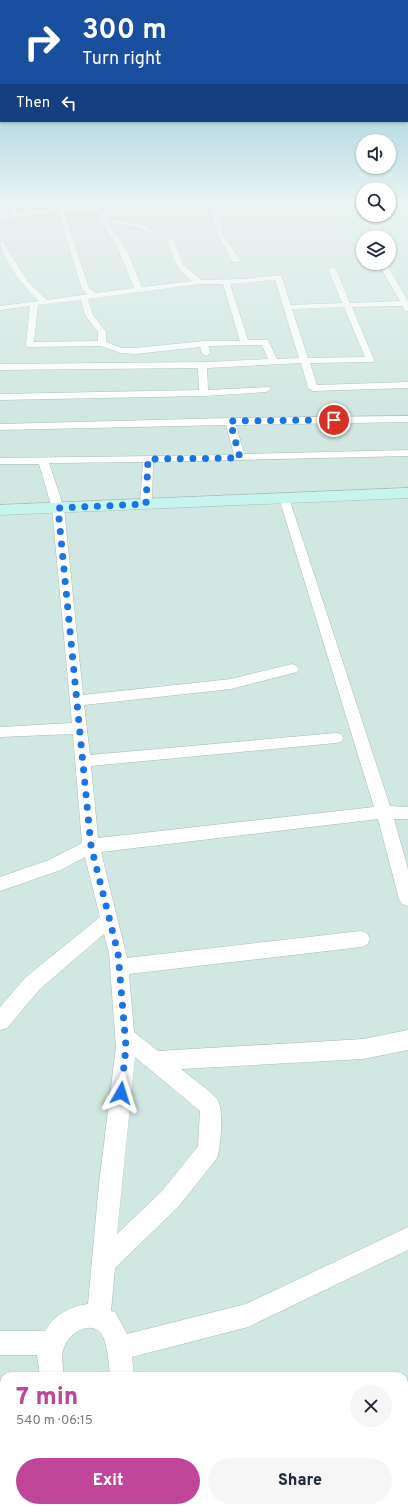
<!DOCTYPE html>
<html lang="en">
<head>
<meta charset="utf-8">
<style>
  :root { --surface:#fff; --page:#f6f6f7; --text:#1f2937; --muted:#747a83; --accent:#c04699 }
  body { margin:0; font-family:Overpass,sans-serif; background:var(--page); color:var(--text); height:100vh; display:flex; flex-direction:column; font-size:15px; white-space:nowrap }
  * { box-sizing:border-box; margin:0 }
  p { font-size:13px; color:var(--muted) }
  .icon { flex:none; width:22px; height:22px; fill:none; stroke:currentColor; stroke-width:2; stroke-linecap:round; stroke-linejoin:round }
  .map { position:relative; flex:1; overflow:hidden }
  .details { position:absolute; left:0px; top:1372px; width:408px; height:140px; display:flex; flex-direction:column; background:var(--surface); border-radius:12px 12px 0 0; box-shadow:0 1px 3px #0004 }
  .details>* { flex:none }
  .guide { position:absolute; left:0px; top:0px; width:408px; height:122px; box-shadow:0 1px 3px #0004; background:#1a4fa0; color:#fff; overflow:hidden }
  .tools { position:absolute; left:356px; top:134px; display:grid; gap:8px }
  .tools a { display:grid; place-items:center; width:40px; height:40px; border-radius:50%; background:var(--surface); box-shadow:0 1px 3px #0004; font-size:20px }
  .pin { position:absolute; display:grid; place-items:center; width:34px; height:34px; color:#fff; margin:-17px; border:2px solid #fff; border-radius:50%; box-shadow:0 1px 4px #0007 }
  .me { position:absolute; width:44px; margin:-22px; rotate:6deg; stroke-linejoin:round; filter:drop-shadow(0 0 3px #0008) }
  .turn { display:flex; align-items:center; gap:14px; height:84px; padding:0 16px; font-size:18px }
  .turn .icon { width:52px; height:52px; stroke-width:2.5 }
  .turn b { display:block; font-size:28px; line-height:34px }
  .then { display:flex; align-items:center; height:38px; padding:0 16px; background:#0003; gap:8px; font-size:15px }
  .round { display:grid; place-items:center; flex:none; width:42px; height:42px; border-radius:21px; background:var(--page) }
  .head { display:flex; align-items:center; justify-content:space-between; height:68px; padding:0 16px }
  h1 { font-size:24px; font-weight:800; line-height:30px; color:var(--accent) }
  .action { display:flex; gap:8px; margin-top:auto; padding:8px 16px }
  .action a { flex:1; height:46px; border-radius:24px; background:var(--accent); color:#fff; font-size:16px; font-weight:800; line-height:46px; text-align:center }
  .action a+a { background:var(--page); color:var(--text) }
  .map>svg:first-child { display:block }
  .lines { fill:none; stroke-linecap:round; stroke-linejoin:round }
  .street-casing { stroke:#a8bcb7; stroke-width:1 }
  .secondary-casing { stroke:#a8bcb7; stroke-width:1 }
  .street { fill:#fff; fill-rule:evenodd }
  .secondary { fill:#c7f5ee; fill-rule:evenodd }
  .route { stroke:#1a73e8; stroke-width:7; stroke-dasharray:0 12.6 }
</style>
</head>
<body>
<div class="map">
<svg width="408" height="1512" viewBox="0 0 408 1512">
  <rect width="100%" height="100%" fill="#d1e7e1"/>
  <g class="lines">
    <g class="street-casing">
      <path id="street" d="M10,200H16L17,213L57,208L54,200H60L63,208L98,206L100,207L107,218L144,225L152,231V233H148L140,228L109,222L127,251L142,287L193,281C177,271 172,258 168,241L171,239L174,241L183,265L202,280L243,279L281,275L291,305L342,303L328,269L332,267L336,269L350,303L400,301L378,263H386L408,301V311H405L402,306L352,307L374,360L373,362L310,363L317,385L408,382V388L313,391L308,388L301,363L207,368L208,390L269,387L271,389L266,392L204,396L0,400V394L199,390L198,368L0,370V364L209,362L268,359L262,345L209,346L210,353L206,356L202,353L200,347L135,354L121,353L101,346L27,347L26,345L30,306L0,310V306L39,301C25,288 0,259 0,240L3,242L28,282L47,300L88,294L82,289L58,212L0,219V215L11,214ZM96,210L119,251L134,288L96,293L89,288L64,212ZM275,280L299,358L277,359L268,340H248L230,284ZM200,284H223L240,341H204L135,348H122L106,342V332L93,315L88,299ZM81,300L85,315L98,332V341L34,342L38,305ZM344,307L365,357L308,358L292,309Z
        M138,200H144L145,201L142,203Z
        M189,200H195L197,203L214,207L220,202V200H229L217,211L224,236L240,260L239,262H233L218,236L211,211L193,206Z
        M315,200H321L322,201L319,203Z
        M399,200H405L408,202V207Z
        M408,416V422L236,425L244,454L408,450V456L153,462L152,504L146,507L140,504L143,462L49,463L64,508L83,695L231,679L292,664L297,666L299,669L297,672L231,689L84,705L90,755L336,733L341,734L343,738L341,742L336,743L91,766L98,838L374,807L279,498L284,495L289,498L390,806L408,807V819H394L408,869V906L402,904L399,899L378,819L101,852L127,958L361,931L367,933L370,939L367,945L361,947L129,974L134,1032L158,1051L363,1039L408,1030V1050L363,1059L181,1069C189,1076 212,1092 217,1099C224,1108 221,1148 217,1158L179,1206L115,1268L111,1311L115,1312L127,1334L246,1304L408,1227V1250L248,1327L132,1357L134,1376H110C109,1365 108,1349 104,1339C97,1318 71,1330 65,1345C60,1355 63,1366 64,1376H40L37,1355H0V1331H45C54,1315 70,1306 88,1304L99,1184L116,1047L109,953L104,934L40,989L7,1028L0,1030V1007L26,977L100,917L85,857L61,870L0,891V877L49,860L82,843L73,734L0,737V727L72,723L52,508L39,464H0V458L234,455L226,425L0,430V424L230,418ZM135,1057L200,1111L198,1146L163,1190L117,1234Z
        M4,1496V1508H20L19,1512H0V1497Z
        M83,1508H110L111,1512H84Z
        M120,1508H146L147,1512H121Z"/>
    </g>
    <g class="secondary-casing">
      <path id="secondary" d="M408,488V498L0,515V505Z"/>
    </g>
    <use href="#street" class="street"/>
    <use href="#secondary" class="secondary"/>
  </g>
  <linearGradient id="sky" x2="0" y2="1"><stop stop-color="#6bb8cf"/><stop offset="0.49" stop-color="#eaf4f2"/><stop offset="1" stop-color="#eaf4f2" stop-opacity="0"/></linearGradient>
  <rect width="408" height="411" fill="url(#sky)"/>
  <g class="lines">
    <path class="route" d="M121,1093L126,1047L118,953L91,846L58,508L146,504L148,459L240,458L230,421L334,420"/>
  </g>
</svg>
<div class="tools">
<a><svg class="icon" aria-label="sound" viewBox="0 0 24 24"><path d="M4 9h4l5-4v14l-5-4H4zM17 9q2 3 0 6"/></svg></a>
<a><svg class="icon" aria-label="search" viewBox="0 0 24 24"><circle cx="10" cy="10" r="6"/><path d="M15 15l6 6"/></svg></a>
<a><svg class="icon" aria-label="layers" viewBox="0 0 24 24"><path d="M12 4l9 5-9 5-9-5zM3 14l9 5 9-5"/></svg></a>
</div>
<div class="pin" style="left:334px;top:420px;background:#d93025"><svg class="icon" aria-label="arrive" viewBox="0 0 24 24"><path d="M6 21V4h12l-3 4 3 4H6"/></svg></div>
<svg class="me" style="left:121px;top:1093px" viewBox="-20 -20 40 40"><path d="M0-17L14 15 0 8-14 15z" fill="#1a73e8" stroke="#fff" stroke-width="4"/></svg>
<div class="guide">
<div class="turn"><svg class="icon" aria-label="right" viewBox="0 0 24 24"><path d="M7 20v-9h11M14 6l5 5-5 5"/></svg><div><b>300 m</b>Turn right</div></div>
<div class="then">Then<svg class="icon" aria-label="left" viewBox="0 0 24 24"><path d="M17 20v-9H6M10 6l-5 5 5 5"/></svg></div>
</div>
<section class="details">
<div class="head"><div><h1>7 min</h1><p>540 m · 06:15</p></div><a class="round"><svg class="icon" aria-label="close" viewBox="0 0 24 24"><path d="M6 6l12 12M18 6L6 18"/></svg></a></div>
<div class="action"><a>Exit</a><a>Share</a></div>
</section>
</div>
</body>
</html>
